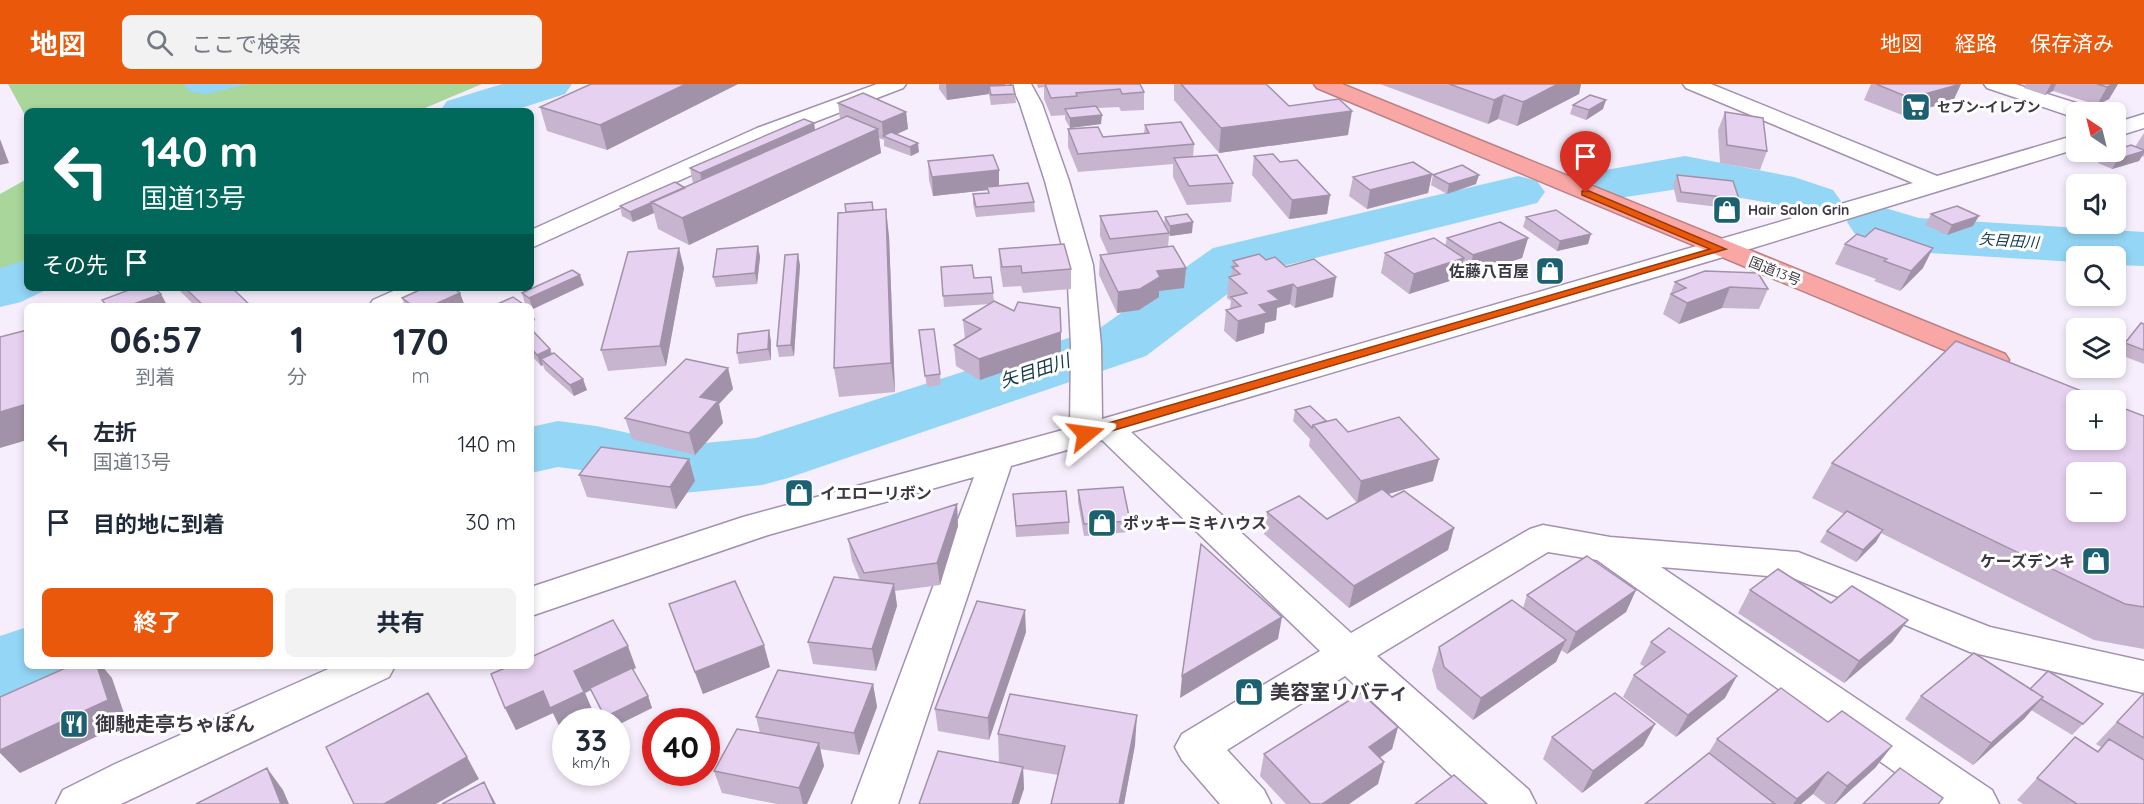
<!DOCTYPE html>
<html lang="ja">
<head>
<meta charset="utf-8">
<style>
  :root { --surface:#fff; --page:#f2f2f3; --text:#1f2937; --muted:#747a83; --accent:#ea580c }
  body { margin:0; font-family:Quicksand,"Noto Sans JP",sans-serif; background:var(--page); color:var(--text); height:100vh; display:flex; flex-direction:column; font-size:22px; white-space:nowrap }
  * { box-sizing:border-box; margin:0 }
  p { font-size:20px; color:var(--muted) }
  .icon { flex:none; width:33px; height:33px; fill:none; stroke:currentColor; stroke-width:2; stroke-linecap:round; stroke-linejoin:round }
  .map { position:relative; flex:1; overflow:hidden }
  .side { position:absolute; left:24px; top:219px; width:510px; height:366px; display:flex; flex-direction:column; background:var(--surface); border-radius:9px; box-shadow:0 3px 9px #0003 }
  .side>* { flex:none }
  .guide { position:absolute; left:24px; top:24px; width:510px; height:183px; border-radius:9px; box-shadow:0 3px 9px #0003; background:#00695c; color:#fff; overflow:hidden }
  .needle { width:39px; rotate:325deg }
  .buttons { position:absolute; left:2066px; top:18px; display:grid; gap:12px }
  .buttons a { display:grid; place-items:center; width:60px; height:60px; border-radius:9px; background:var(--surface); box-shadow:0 3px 9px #0003; font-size:30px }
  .speed { position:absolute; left:552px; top:624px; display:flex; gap:12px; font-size:30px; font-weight:700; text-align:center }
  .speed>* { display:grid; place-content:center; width:78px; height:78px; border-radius:50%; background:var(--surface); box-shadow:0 3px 9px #0003; line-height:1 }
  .speed small { font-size:15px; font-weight:400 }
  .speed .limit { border:9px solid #d22; background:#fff; color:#111 }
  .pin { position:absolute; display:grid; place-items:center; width:51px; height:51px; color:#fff; margin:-62px -26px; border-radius:50% 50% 50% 0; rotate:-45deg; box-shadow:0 0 6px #0007 }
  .pin .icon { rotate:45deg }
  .me { position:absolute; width:66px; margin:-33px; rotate:74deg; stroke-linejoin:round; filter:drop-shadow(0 0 4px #0008) }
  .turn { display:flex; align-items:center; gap:21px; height:126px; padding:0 18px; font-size:27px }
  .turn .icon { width:78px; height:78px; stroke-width:2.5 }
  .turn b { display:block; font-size:42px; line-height:51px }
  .then { display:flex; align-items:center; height:57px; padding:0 18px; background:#0003; gap:12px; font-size:22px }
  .eta { display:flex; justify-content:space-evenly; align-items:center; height:102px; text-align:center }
  .eta b { font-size:36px; font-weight:700; line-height:42px }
  .action { display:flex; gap:12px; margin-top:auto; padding:12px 18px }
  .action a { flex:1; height:69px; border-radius:9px; background:var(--accent); color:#fff; font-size:24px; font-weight:700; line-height:69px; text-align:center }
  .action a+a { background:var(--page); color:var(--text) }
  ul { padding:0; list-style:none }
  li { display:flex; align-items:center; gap:18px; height:78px; padding:0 18px }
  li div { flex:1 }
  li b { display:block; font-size:22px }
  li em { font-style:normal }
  header { display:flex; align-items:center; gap:36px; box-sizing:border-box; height:84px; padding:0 30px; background:var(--accent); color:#fff }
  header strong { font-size:28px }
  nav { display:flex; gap:33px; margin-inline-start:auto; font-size:21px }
  .search { width:420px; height:54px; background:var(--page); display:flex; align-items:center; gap:15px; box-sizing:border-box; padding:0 21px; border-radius:9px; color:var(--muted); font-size:22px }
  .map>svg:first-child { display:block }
  .green { fill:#a8d69b }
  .water { fill:#94d6f5 }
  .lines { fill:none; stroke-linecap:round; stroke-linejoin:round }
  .river { fill:#94d6f5; fill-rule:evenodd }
  .minor-casing { stroke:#a391b1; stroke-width:3 }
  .highway-casing { stroke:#b88083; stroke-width:3 }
  .minor { fill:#fff; fill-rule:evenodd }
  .highway { fill:#f9a7a5; fill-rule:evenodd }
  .wall { fill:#c7b4cf }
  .shaded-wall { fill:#a292a9 }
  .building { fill:#e7d1f1; stroke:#a292a9; stroke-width:1.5; fill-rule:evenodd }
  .route { fill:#ea580c; stroke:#983908; stroke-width:1.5 }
  .labels { text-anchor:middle; stroke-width:6; stroke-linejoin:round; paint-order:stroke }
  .far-poi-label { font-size:14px; font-weight:bold; fill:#3e3744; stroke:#fff; text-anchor:start }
  .far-street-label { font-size:14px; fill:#3e3744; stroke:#fff }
  .far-water-label { font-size:15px; font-style:italic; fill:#123949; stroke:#fff }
  .poi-label { font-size:16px; font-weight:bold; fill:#3e3744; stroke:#fff; text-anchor:end }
  .water-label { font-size:18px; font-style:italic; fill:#123949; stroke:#fff }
  .near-poi-label { font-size:20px; font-weight:bold; fill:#3e3744; stroke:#fff; text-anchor:start }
</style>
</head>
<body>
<header>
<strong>地図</strong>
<div class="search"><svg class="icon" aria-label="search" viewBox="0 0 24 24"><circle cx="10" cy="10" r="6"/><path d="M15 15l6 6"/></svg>ここで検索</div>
<nav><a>地図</a><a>経路</a><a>保存済み</a></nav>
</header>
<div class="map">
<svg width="2144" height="720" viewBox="0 0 2144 720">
  <rect width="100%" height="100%" fill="#f6eefc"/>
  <path class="green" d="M8,0H482L418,27H27V35Z
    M27,95V181L0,191V110Z"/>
  <path class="water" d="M184,0H249L207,10L190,8Z"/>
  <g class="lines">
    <path class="river" d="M502,0H572L565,10L512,27H440L447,17Z
      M1685,72L1794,93L1833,106L1841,117L1833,128L1814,133L1764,118L1685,104L1619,114L1600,109L1593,98L1600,87Z
      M1518,92L1537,97L1545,108L1537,119L1255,189L1146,272L788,394L762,401L684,409L596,388L558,383L531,389V343L558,337L596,342L684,361L756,354L1100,244L1213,164Z
      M1875,121L1919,134L2144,148V182L2115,181V172H2076V178L1913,168L1855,150L1847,138L1855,126Z
      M27,176V204H50L21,218L0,223V184Z
      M27,543V582H69L58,602L31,615L0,625V552Z"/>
    <g class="minor-casing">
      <path id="minor" d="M877,0H906L903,4L773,54L531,164V146L757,44Z
        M1011,0H1031L1042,20L1069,97L1093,181L1101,261L1102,335L1913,99L1686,4L1683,0H1711L1937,92L2076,51V65L1730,171L1131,348L1351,549L1530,445L1543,441L1610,453L1798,468L1990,543L2144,577V609L1970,568L1793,494L1661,483L1992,706L1999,720H1940L1597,476L1548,468L1377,572L1529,706L1536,720H1482L1345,592L1227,666L1264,706L1271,720H1220L1182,676L1175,663L1182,650L1320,567L1102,356L1011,382L898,720H852L974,393L768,451L531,532V503L743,433L1070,344L1071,261L1067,181L1045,97L1020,20Z
        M1984,0H2015L2089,23L2092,28H2076V33H2073L1987,4Z
        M2144,30V44L2115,53V39Z
        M400,204H437C422,225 391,222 369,222L373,216Z
        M335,582H395L389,593L121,720H56L63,706L115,680Z"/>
    </g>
    <g class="highway-casing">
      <path id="highway" d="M1314,0H1342L2005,270L2009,276L2005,282L1994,285L1983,282L1317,4Z"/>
    </g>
    <use href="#minor" class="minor"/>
    <use href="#highway" class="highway"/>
  </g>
  <path class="wall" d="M591,0H738L607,66L547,47L540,23Z
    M939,0H1005V1L1015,10L1016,19L991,21L989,10L947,16L939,5Z
    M1037,0H1140L1144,8V26L1121,27L1119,23L1098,24L1101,40L1070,44L1065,35V31L1051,32L1044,15V3L1038,4Z
    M1174,0H1266L1289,22L1348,51L1219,69L1174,16Z
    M1380,0H1581L1579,10L1517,42L1498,35L1488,40Z
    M1871,0H1961L1953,17L1902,31L1864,16Z
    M2026,0H2118L2109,15L2097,21L2053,7L2045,11L2024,4Z
    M838,19L906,28L908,45L897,50L919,68L911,72L884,62V56L879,54L881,69L689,161L658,145L654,129L633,138L622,132L620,122L685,104L693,100L690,84L815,46L840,35Z
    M1573,21L1603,25L1586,36L1570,30Z
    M1725,28L1767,67L1760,86L1720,79L1718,46Z
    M1145,41L1194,60L1193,73L1233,99L1231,118L1187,121L1173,93V80L1078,88L1068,63V45L1103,53L1144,50Z
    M2144,49V73L2142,72L2139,77L2112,85L2098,79L2103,69L2135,63Z
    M1254,72L1280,78L1330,111L1327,130L1289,135L1252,91Z
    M928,77L999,102L1034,118L1035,128L976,133L973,120V110L988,109V106L933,112L929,96Z
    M1432,90L1428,109L1367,125L1349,112L1353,93Z
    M1433,91L1476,100L1447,110L1431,101Z
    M1677,91L1739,115L1735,125L1677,118L1673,101Z
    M873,126L889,152L895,308L839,313L834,284Z
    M1931,130L1973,142L1947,151L1925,141Z
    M1100,132L1164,140L1165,133L1192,149L1170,152L1169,151L1168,163L1186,184L1184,204L1159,207V213L1139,226L1117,229L1099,191L1100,171L1108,170L1100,152Z
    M1526,133L1588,160L1557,167L1523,143Z
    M1447,154H1528L1522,174L1468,191L1461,186L1459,194L1409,210L1381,189L1385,169L1445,162Z
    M1845,160L1923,184L1900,207L1874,197L1876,195L1835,180Z
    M758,162L760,173L757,200L716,203L713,193Z
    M999,165L1071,185V205L1023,209L1021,202L1003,203L1000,185Z
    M1266,176L1286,183L1333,213L1295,224L1290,220L1277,224L1276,236L1265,239L1264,249L1236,258L1224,247L1226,226L1230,225L1231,217L1227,214L1229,193H1231L1233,177Z
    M800,181L794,272L779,273L777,262Z
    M941,183L974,194L993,209L994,217L1061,268L980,296L956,282L954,261L965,255L963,236L990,220L944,223Z
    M684,184L666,282L608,287L601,266Z
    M1675,198L1768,205L1759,225L1722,224L1679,240L1663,230Z
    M584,201L533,225L531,224V222H529L525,220L522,209Z
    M177,204H232L251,222H195Z
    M460,209L464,220L460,222H405L402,214Z
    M2144,240V280L2118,270L2125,259Z
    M531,245L550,265L552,270L587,306L574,312L545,286L543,281L541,282L531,271Z
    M771,257V276L739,280L737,269Z
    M920,257L940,290L941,301L927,303Z
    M728,284L733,305L719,320L723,339L695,371L632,355L625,334Z
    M1295,326L1326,337L1348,348L1433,397L1388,410L1392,413L1454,444L1448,466L1349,524L1264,450L1267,428L1327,435L1357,419L1309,362L1310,355L1293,337Z
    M2144,332V565L2094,556L1881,449L1876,458L1856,478L1820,458L1827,447L1844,430L1812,414L1832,379Z
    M689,375L695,397L676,425L587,413L579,391Z
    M1078,406L1130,437L1129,448L1084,452L1078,418Z
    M1013,410L1069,438V450L1016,453Z
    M957,420L958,442L940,501L895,507L897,522L876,587L813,580L808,558L860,496L852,477L848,455Z
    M1636,506L1626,528L1567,570L1561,566L1556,578L1473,636L1437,605L1432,586L1439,563L1523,524L1527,511Z
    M1750,506L1831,519L1908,536L1892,558L1844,599L1738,529Z
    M669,520L770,583L703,610L677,543Z
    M1669,544L1725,614L1676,653L1623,613L1634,591L1645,583L1640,580L1651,558Z
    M1026,548L989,656L938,647L935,625Z
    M636,584L633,586L648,612L652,624L616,638H606L591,606L585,609L594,630L566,638V644L561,646L553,629L516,646L505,624Z
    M873,600L877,623L859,671L820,665L824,682L807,720H777L722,709L714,687L760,649L756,633Z
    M2030,605L2092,631L2072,651L2031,626L2024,635L1973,681L1905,635L1921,612Z
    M2144,609V720H2023L2017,716L2075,653L2098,667L2101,663L2096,660Z
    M1828,638L1892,662L1875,684L1835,720H1826L1813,710L1801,720H1645L1708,670L1717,655Z
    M1655,640L1643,662L1582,709L1543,675L1552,653Z
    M1398,643L1392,665L1380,674L1384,678L1378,700L1349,720H1286L1260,692L1264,670Z
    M998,650L1135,661L1124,720H1051L1058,691L1023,685L1024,705L999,679Z"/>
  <path class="shaded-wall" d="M686,0H738L607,66L600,41Z
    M946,0H1005L1006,3L989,2V10L947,16Z
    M1558,0H1581L1579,10L1517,42L1523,18Z
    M1961,0L1953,17L1902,31L1910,14Z
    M2051,0H2056L2053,7L2045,11Z
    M2114,0H2118L2109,15L2097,21L2107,3Z
    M1504,11L1498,35L1488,40L1494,16Z
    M1606,16L1603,25L1586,36L1589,26Z
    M1352,27L1348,51L1219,69L1221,44Z
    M906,28L908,45L888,54L883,52L882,38Z
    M1102,31L1101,40L1070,44V34Z
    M814,39L817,57L704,107L700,89Z
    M878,45L881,69L689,161L682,134Z
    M0,55L9,79L0,81Z
    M918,59L919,68L911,72L910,63Z
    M2144,67V69L2139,77L2112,85L2118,75Z
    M999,86V105L987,103L988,106L933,112L932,93Z
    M1432,90L1428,109L1367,125L1370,106Z
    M1479,91L1476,100L1447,110L1449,100Z
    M1330,111L1327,130L1289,135L1292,116Z
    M651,118L654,129L633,138L630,128Z
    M886,125L889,152L895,308L891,279Z
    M1979,132L1973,142L1947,151L1952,141Z
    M1193,138L1192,149L1170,152V142Z
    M1591,150L1588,160L1557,167L1560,157Z
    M1528,154L1522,174L1468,191L1473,171Z
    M758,162L760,173L757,200L755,189Z
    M679,164L684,184L666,282L660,262Z
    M1933,164L1923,184L1900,207L1911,187Z
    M798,170L800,181L794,272L791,261Z
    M1464,174L1459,194L1409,210L1414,190Z
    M1186,184L1184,204L1159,207V213L1139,226L1117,229L1118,208L1157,187Z
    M580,191L584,201L533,225L529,214Z
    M1336,193L1333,213L1295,224L1297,204Z
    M1293,200L1290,220L1277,224L1276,236L1265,239L1264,249L1236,258L1238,237L1268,207Z
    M1730,203L1722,224L1679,240L1687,219Z
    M460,209L464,220L460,222H431Z
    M161,210L167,221L164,222H128Z
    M531,226L535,236L531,238Z
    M769,246L771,257V276L768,265Z
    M1061,248V268L980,296L979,275Z
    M550,265L554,276L541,275L543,281L541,282L537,271Z
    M728,284L733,305L719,320L723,339L695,371L689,349L700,313Z
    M583,295L587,306L574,312L570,301Z
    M27,320V356L0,364V328Z
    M689,375L695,397L676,425L670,403Z
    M1439,375L1433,397L1357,419L1361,397Z
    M957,420L958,442L940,501L937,479Z
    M1454,444L1448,466L1349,524L1354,502Z
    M1883,446L1876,458L1856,478L1863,466Z
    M894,500L897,522L876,587L872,565Z
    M1636,506L1626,528L1567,570L1576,548Z
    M1025,526L1026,548L989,656L988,634Z
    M1282,533L1278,555L1180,614L1182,592Z
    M1908,536L1892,558L1844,599L1859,577Z
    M1566,556L1556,578L1473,636L1481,614Z
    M764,561L770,583L703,610L695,588Z
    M628,562L636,584L585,609L594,630L578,638H566V644L561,646L553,629L516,646L505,624L574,587Z
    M97,582H102L112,594L127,638L20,689L0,669V666Z
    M1737,592L1725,614L1676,653L1688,631Z
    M873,600L877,623L859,671L854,649Z
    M648,612L652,624L616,642V638H607L605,633Z
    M2043,613L2024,635L1973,681L1991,659Z
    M1137,631L1135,661L1124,720H1119Z
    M1655,640L1643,662L1582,709L1593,687Z
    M1398,643L1392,665L1363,685L1369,663Z
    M819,659L824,682L807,720H803L799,704Z
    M1892,662L1875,684L1835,720H1834L1847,702Z
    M467,673L479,695L436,720H384Z
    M1384,678L1378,700L1349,720H1322Z
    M1023,683L1024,705L1019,720H1012Z
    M267,684L283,706L289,720H281Z
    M1828,688L1813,710L1801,720H1793L1797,715Z
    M484,698L496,720H494Z"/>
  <path class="building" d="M591,0H686L600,41L540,23Z
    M1045,0H1140L1144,8L1122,10L1120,5L1076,9L1077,12L1051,14Z
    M1181,0H1266L1289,22L1339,15L1352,27L1221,44Z
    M1449,0H1558L1523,18L1504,11L1494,16Z
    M1876,0H1961L1910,14Z
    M2097,0H2114L2107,3Z
    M1013,1L1015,10L991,11L989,2Z
    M863,9L906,28L882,38L838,19Z
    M1590,11L1606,16L1589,26L1573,21Z
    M1096,22L1102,31L1070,34L1065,25Z
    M1725,28L1763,34L1767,67L1727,61Z
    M847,32L878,45L682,134L651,118Z
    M804,35L814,39L700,89L690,84Z
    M1181,38L1194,60L1078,70L1068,45L1098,43L1103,53L1149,49L1145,41Z
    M891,48L918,59L910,63L883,52Z
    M2131,61L2144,66V67L2118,75L2103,69L2110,68H2115V66Z
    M1273,70L1280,78L1297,76L1330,111L1292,116L1254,72Z
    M993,71L999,86L932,93L928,77Z
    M1217,71L1233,99L1189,102L1174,74Z
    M1413,78L1432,90L1370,106L1353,93Z
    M1462,81L1479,91L1449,100L1433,91Z
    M1677,91L1733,97L1739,115L1681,108Z
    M675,98L685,104L630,128L620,122Z
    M1028,99L1034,118L976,123L973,110L989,109L987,103Z
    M872,118L873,126L846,128L845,120Z
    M1957,122L1979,132L1952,141L1931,130Z
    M886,125L891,279L834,284L838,129Z
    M1556,126L1591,150L1560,157L1526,133Z
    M1157,127L1169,149L1110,155L1100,132Z
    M1187,130L1193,138L1170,142L1165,133Z
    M1500,138L1528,154L1473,171L1447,154Z
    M1875,144L1933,164L1911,187L1884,177L1887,175L1845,160L1857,150L1865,153Z
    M1434,154L1464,174L1414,190L1385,169Z
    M1064,160L1071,185L1022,189L1021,182L1002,183L999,165Z
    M758,162L755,189L713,193L717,165Z
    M1173,162L1186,184L1157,187L1160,193L1140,205L1118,208L1100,171Z
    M679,164L660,262L601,266L628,168Z
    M798,170L791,261L777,262L785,171Z
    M1259,170L1266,176L1275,173L1286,183L1314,175L1336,193L1297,204L1293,200L1268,207L1279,216L1259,221L1267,229L1238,237L1226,226L1241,222L1231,213L1247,209L1229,193L1240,190L1232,183L1238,182L1233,177Z
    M972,181L974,194L991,193L993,209L943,212L941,183Z
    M572,186L580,191L529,214L522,209Z
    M1705,187L1758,189L1768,205L1730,203L1687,219L1671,210L1686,204L1675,198Z
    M134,204H154L161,210L128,222H107L102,216Z
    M185,204H232L251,222H204Z
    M424,204H453L460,209L431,222H413L402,214Z
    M513,213L526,222H493Z
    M994,217L1014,227L1018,218L1060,224L1061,248L979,275L954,261L981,245L963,236Z
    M2141,239L2144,240V266L2125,259Z
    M531,245L550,265L537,271L531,264Z
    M934,245L940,290L925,292L919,246Z
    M27,246V320L0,328V253Z
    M769,246L768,265L737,269L738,250Z
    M1956,257L2104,316H2076V356H2115V321L2144,332V523L2125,520L1832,379ZM2076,388H2115V428H2076Z
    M554,269L583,295L570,301L541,275Z
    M686,275L728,284L700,313L718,317L689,349L625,334Z
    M1310,322L1326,337L1313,341L1312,344L1295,326Z
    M1399,333L1439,375L1361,397L1313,341L1336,335L1348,348Z
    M601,363L689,375L670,403L579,391Z
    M1123,403L1130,437L1084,440L1078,406Z
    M1382,405L1392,413L1404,407L1454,444L1354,502L1267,428L1299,412L1327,435Z
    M1066,407L1069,438L1016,442L1013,410Z
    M957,420L937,479L864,489L848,455Z
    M1847,427L1883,446L1863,466L1827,447Z
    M1201,460L1282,533L1182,592Z
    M1587,472L1636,506L1576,548L1527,511Z
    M1778,485L1831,519L1852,502L1908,536L1859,577L1750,506Z
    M834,493L894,500L872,565L808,558Z
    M735,497L764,561L695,588L669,520Z
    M1512,516L1566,556L1481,614L1444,583L1439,563Z
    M977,517L1025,526L988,634L935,625Z
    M613,536L628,562L574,587L584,608L550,624L543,607L505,624L491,590L510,582H531V573Z
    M1669,544L1737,592L1688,631L1634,591L1665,568L1651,558Z
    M1974,569L2043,613L1991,659L1921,612Z
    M70,582H97L108,616L0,666V613Z
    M632,584L648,612L605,633L590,604Z
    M778,586L873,600L854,649L756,633Z
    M2048,587L2103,620L2083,640L2041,615L2043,613L2030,605Z
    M1781,604L1828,638L1842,627L1892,662L1847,702L1828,688L1797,715L1717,655Z
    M428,609L467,673L384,720H354L326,663Z
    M1361,609L1398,643L1369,663L1384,678L1322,720H1311L1264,670Z
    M1615,609L1655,640L1593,687L1552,653Z
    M2144,609V654L2117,638Z
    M1010,610L1137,631L1119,720H1051L1065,662L998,650Z
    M737,645L819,659L799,704L714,687Z
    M2075,653L2098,668L2109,655L2144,676V720H2077L2037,694Z
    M938,667L1023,683L1012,720H919Z
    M1709,669L1775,720H1645Z
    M267,684L281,720H196Z
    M1900,684L1943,714L1938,720H1863Z
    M1454,691L1487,720H1415Z
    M484,698L494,720H442Z"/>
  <path class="route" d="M1582,107H1589L1726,165L1091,353L1086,354L1079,350L1081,347L1710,165L1582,111Z"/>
  <defs>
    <g id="supermarket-square" transform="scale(1.5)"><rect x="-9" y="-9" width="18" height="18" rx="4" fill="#1b6172" stroke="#fff"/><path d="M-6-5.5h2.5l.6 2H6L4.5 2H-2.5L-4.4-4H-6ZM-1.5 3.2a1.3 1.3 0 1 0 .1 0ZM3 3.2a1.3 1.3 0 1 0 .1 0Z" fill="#fff"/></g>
    <g id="shop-square" transform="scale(1.5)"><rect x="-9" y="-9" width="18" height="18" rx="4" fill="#1b6172" stroke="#fff"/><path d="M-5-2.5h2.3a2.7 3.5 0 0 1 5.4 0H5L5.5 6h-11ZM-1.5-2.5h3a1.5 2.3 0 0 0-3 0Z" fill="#fff"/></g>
    <g id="restaurant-square" transform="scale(1.5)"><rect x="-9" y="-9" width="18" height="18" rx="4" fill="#1b6172" stroke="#fff"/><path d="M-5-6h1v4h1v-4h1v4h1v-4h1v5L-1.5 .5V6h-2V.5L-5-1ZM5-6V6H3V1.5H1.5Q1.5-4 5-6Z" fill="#fff"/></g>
  </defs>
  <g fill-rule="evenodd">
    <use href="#supermarket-square" x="1916" y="23"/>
    <use href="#shop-square" x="1727" y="126"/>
    <use href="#shop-square" x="1550" y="187"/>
    <use href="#shop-square" x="799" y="409"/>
    <use href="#shop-square" x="1102" y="439"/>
    <use href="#shop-square" x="2096" y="477"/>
    <use href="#shop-square" x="1249" y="608"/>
    <use href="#restaurant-square" x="74" y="640"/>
  </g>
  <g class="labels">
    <g class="far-poi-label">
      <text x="1937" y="28">セブン-イレブン</text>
      <text x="1748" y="131">Hair Salon Grin</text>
    </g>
    <g class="far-street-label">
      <text transform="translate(1775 187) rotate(22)" y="5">国道13号</text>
    </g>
    <g class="far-water-label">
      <text transform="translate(2009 157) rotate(4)" y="5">矢目田川</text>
    </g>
    <g class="poi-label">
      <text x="1529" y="193">佐藤八百屋</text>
      <text x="820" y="415" text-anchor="start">イエローリボン</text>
      <text x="1123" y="445" text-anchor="start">ポッキーミキハウス</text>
      <text x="2075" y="483">ケーズデンキ</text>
    </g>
    <g class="water-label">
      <text transform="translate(1035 287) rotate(-18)" y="6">矢目田川</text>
    </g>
    <g class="near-poi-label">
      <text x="1270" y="615">美容室リバティ</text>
      <text x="95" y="647">御馳走亭ちゃぽん</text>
    </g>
  </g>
</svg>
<div class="buttons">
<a><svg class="needle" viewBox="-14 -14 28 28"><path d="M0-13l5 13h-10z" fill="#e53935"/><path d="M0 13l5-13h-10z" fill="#747a83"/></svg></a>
<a><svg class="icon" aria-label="sound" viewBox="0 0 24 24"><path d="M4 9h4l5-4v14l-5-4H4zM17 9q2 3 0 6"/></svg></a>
<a><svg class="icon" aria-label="search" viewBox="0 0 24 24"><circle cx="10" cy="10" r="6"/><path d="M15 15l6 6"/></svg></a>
<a><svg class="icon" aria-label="layers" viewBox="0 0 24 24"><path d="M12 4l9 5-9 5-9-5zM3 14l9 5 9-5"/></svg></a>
<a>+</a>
<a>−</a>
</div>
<div class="speed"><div>33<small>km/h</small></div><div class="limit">40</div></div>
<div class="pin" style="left:1586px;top:109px;background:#d93025"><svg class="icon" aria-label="arrive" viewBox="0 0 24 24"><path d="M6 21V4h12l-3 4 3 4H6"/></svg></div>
<svg class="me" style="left:1086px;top:350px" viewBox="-20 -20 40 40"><path d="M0-17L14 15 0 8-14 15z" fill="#ea580c" stroke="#fff" stroke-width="4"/></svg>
<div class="guide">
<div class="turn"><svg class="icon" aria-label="left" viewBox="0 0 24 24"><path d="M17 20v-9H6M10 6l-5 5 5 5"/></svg><div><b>140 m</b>国道13号</div></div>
<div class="then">その先<svg class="icon" aria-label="arrive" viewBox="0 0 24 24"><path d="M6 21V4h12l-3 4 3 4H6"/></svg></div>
</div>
<section class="side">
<div class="eta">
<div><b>06:57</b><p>到着</p></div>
<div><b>1</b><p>分</p></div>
<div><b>170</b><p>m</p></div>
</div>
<ul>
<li><svg class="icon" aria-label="left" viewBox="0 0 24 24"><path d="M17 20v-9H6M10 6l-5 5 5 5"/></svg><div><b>左折</b><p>国道13号</p></div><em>140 m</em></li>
<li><svg class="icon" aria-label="arrive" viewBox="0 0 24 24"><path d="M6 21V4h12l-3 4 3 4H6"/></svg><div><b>目的地に到着</b></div><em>30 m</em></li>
</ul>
<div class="action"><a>終了</a><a>共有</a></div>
</section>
</div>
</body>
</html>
